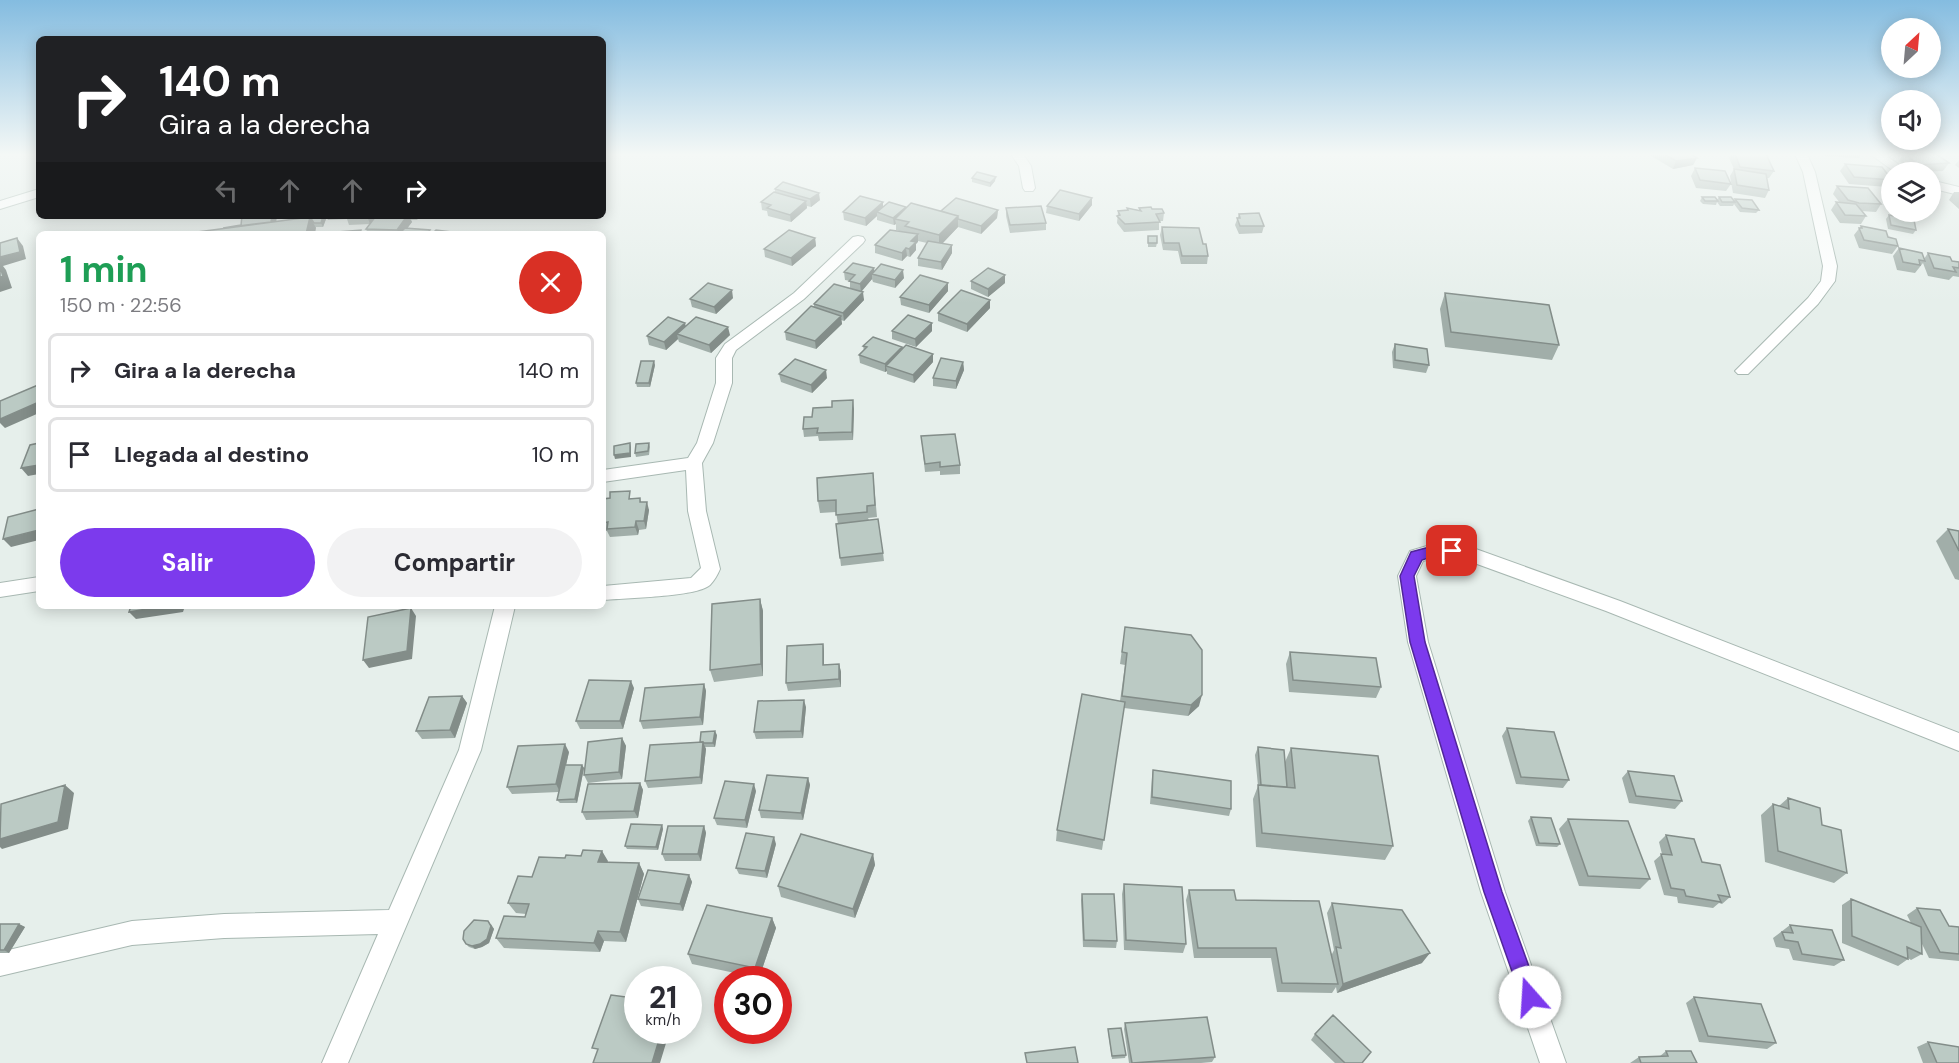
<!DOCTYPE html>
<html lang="es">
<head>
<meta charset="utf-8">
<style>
  :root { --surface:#fff; --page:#f2f2f3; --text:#2b2b33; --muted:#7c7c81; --line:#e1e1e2; --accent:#7c3aed }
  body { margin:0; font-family:"DM Sans",sans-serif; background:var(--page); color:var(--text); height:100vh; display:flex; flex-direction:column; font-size:22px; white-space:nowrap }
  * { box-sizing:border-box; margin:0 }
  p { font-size:20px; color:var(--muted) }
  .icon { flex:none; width:33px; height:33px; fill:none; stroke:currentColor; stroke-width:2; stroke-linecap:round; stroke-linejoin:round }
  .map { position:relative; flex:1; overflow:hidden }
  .details { position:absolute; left:36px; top:231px; width:570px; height:378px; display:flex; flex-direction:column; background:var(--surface); border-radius:9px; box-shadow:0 3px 15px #0003 }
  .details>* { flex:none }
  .guide { position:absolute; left:36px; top:36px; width:570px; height:183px; border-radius:9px; box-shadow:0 3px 15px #0003; background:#202124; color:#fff; overflow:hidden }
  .needle { width:39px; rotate:26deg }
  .buttons { position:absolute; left:1881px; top:18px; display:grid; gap:12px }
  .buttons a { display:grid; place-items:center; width:60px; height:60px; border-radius:50%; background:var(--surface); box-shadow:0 3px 15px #0003; font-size:30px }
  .speed { position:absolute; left:624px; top:966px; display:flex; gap:12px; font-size:30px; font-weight:700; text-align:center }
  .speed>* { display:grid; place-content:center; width:78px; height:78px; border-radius:50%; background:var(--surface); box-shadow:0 3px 15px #0003; line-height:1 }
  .speed small { font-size:15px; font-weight:400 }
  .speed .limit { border:9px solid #d22; background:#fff; color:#111 }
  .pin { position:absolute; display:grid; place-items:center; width:51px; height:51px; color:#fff; margin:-26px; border-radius:12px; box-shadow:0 3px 9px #0006 }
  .me { position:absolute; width:66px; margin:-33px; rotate:341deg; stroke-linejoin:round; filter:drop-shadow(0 0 4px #0008) }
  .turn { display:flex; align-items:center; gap:21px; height:126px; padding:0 24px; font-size:27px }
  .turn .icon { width:78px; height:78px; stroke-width:2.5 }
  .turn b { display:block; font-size:42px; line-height:51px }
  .lanes { display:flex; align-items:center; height:57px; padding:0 24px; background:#0003; justify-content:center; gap:30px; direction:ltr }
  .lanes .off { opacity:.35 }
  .round { display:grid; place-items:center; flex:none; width:63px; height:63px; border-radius:32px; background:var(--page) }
  .head { display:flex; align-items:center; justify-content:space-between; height:102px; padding:0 24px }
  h1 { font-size:36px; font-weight:700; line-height:45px; color:#1e9e55 }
  .action { display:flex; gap:12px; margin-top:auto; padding:12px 24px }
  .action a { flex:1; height:69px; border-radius:36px; background:var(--accent); color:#fff; font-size:24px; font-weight:700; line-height:69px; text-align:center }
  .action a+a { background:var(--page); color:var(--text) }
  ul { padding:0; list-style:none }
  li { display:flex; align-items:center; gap:18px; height:75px; margin:0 12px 9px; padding:0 12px; border:3px solid var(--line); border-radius:9px }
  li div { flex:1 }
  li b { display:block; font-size:22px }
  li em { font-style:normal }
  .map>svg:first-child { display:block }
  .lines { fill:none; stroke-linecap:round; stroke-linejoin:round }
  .minor-casing { stroke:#a8b8b2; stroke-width:2 }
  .minor { fill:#fff; fill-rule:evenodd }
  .wall { fill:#a1aea9 }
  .shaded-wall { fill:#838d89 }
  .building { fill:#bbcac4; stroke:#838d89; stroke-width:1.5 }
  .route { fill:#7c3aed; stroke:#51269a; stroke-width:1.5 }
</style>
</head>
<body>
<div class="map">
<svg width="1959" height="1063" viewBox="0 0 1959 1063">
  <rect width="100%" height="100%" fill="#e6efeb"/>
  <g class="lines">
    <g class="minor-casing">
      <path id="minor" d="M1011,154H1023L1031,166L1035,188L1033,191H1025L1023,188L1019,166Z
        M1795,154H1807L1815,172L1837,266L1835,281L1818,304L1748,374H1738L1735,371L1808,298L1821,281L1823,266L1803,172Z
        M1870,154H1884L1909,172H1895Z
        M1930,180L1959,187V195L1930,188Z
        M39,189V197L0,209V201Z
        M858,236L863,237L865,240L863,243L804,299L736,350L732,358V383L713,443L702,463L706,511L720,569C718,574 714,581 710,585C697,597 624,598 603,600V586L691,578L701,568L688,511L686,470L603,482V470L688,458L697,443L716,383V358L725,344L794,293L853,237Z
        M1437,543L1473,548L1620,601L1959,733V751L1606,611L1466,560L1437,557L1423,561L1416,576L1428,642L1505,892L1566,1063H1540L1481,892L1408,642L1398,576L1410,551Z
        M39,577V591L0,597V583Z
        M495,606H515L481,750L348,1063H322L378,934L224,938L132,945L0,976V952L132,921L224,914L389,910L459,750Z"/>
    </g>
    <use href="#minor" class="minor"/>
  </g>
  <path class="wall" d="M1648,154H1691L1697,158L1693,165L1673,169Z
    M1731,154H1766L1774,171L1769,178H1767L1769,190L1765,198L1733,193L1730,176L1734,169L1729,158Z
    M1822,154H1861L1859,158L1824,156Z
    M1903,154H1936L1949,163L1943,171L1914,172L1899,161Z
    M1959,160V168L1955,165Z
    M1845,164L1892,179V181L1887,187L1849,184L1840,171Z
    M1695,168L1731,184L1726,191L1696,188L1691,176Z
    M972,178L995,181L990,187L972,182Z
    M1837,186L1881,204L1876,212L1861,211L1866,216L1861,224L1840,223L1831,210L1836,202L1840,203L1833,194Z
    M775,189L820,200L811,207L807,206V208L791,222L768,216L767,211L762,210L761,202L775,192Z
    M1954,192H1959V209L1949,200Z
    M1702,197L1717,200L1719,197L1734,201L1735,199L1759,210L1756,213L1740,212L1734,204L1733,206H1720L1717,202L1716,205L1703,204L1700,201Z
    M883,202V207L941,211L998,210L997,218L981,234L958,227L942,244L952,253L942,270L918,266V258L927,243L918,241L916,244V250L910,257L907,256L902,261L875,253V245L902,232L896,230V224L894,225L877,220V216L866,226L844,220L843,212Z
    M1092,205L1079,221L1046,213L1047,206Z
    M1006,208L1046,223V230L1010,233L1006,216Z
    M1127,208L1139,210V208L1152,209L1164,213L1163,221H1159V230L1124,232L1117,223L1118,211L1127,210Z
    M1239,214L1264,226L1262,233L1239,234L1235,225Z
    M1889,215L1916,230L1913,234L1888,229L1886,219Z
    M326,216H375L373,220L376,216H420L417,220H411L412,222L407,228L432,234H368L366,229L370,224L349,225L347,219L328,220Z
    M326,219L323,227H316V228L276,221Z
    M1861,226L1888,237L1898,246L1892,254L1859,248L1854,235Z
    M1162,227L1203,244L1208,256L1207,264H1181L1178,251L1163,250L1160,235Z
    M1148,236L1157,243L1156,247H1148Z
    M815,238L816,246L792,266L765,257L764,249Z
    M1899,248L1924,259L1928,253L1952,261L1959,262V277L1953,276L1949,280L1928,276L1923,263L1915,273L1897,270L1893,256Z
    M875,271L904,278L895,288L873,282L872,279L861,292L864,300L844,321L841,320L842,324L816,349L786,340L785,332L814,307V304L850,289V281L845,280L844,272Z
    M1005,275V283L988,297L971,289V281Z
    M948,283V291L929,313L901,305L900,297Z
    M1445,293L1559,345L1552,360L1445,347L1440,309Z
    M733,298L716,314L692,307L690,299Z
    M990,308L967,332L938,321V313Z
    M686,326L730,335L711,353L679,342L678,339L666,350L649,345L647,336Z
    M892,331H932L916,347L892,339Z
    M1395,344L1429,365L1426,373L1393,368L1392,352Z
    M863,346L902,347V349L933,362L914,383L887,374V371L885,372L860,363L859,355L864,351Z
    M963,362L964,370L956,389L933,386V378Z
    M655,365L650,387H637L636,383Z
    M779,374L827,378L812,393L781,382Z
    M832,407L854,409L853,440L819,441L818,436L804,437L803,429L812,417Z
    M921,436L960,465V474L940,475V471L925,472Z
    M649,443L650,447L649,455L636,457L635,453Z
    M873,473L877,517L868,518L869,520L883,553L884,561L841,566L836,524H838L836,512L820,513L818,501Z
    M640,498L641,502L649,510L646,529L639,530L638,535L610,537L607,531H603V499Z
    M1948,529L1959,531V580L1955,579L1936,541Z
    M760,599L763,611V676L714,682L710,670Z
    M1125,627L1199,706L1188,716L1124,708L1102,850L1056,841L1057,830L1120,701L1125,665L1120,664Z
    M823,644L824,652V665L839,664L841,672V687L788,691L786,683Z
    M1290,652L1381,687L1376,698L1289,692L1286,664Z
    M704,684L706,691L703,725L643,729L640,721Z
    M634,688L623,729H580L576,721Z
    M462,696L467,703L455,738L422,739L416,731Z
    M806,707L803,738L756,739L754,732Z
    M1507,728L1569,780L1563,788L1516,784L1502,736Z
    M717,735L715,747H705L706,749L702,784L648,788L645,781L700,742Z
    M622,738L626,746L622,779L588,783L584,775Z
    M1258,747L1285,762L1291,748L1393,846L1385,860L1256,847L1253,799L1258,786L1255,755Z
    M569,752L566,765H582L584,768L577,803H560L557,800L559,792L512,794L507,787Z
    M1153,770L1231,809L1229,816L1150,804L1152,777Z
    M1628,771L1682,801L1675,809L1629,803L1622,778Z
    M808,778L810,785L803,820L761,818L759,810Z
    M640,783L643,790L638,818L586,820L582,812Z
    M756,791L747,828L717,825L714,818Z
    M1788,798L1847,873L1834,883L1765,862L1761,815L1773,804L1779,806Z
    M1531,817L1560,844L1557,847L1536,846L1528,821Z
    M1568,819L1650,879L1640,889L1579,886L1559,829Z
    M662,825L663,829L658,850L627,849L625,846Z
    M704,826L706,833L701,861H665L662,854Z
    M1666,835L1702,862L1730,897L1722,904L1719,903L1713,908L1678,903L1677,897L1664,895L1654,861L1662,854L1659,842Z
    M776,844L767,878L739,874L736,868Z
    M602,851L607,862L639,863L644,874L626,942L604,941L600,952L504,948L496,938L525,917L526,914L516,913L508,903L532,877L565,858Z
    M873,854L875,865L855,918L781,897L778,886Z
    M689,875L692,882L683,911L641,906L638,899Z
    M1124,884L1186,944L1183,953L1124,950L1122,894Z
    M1189,890L1236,900L1332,954L1334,950L1327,913L1332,903L1422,963L1337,993L1336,987L1332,993L1277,992L1271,958H1194L1186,900Z
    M1082,894L1117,941L1116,948L1083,947L1081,900Z
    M1851,899L1911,923L1907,915L1917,908L1949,926L1959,927V961L1929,958L1921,942L1922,954L1911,960L1908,958V959L1898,966L1842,943V905Z
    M772,918L776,928L759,978L692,964L688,954Z
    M0,924H19L25,927L9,953H0Z
    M491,924L494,929L489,943L482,947L475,949L469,947L466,944Z
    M1790,925L1844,960L1834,966L1793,960L1789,949L1776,947L1773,938Z
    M1694,997L1776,1043L1767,1049L1699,1042L1686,1003Z
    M1125,1023L1215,1057L1212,1062L1201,1063H1129L1124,1029Z
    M1108,1029L1126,1055L1125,1058L1112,1059L1108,1031Z
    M1315,1034L1362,1063H1335L1311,1040Z
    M1928,1042L1959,1063H1923L1917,1047Z
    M1666,1051L1697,1063H1630L1639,1057H1659Z"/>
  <path class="shaded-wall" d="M1697,158L1693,165L1673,169L1676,161Z
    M996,177L995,181L990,187V183Z
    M819,193L820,200L811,207L810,199Z
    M1092,198V205L1079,221V214Z
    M806,201L807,208L791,222L790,215Z
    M883,202V210L877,212V216L866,226L865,218Z
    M906,207V214L895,219L896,224L894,225L893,218Z
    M998,210L997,218L981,234V226Z
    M272,216H277L275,232H222Z
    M323,216L326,219L323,227L321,223Z
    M367,216H375L370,224Z
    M407,216H409L412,222L403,234H399L397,230Z
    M958,216V227L939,247V235Z
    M310,217L316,228L315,234H306Z
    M918,234V242L916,244V250L910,257L909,249L911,241Z
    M17,238L23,246L26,259L3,266L6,270L12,288L0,292V257Z
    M815,238L816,246L792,266L791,258Z
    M952,245V253L942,270L941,262Z
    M906,248L907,256L902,261V253Z
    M874,268L875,275L872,274V279L861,292L860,284Z
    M903,270L904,278L895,288V280Z
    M1005,275V283L988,297V289Z
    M948,283V291L929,313V305Z
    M732,290L733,298L716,314L714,307Z
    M863,292L864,300L844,321L843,313Z
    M990,300V308L967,332V324Z
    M841,316L842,324L816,349L815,341Z
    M685,323L687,331L677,334L678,339L666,350L664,342Z
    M932,323V331L916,347L915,339Z
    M728,327L730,335L711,353L709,345Z
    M902,347V355L886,366L887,371L885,372V364Z
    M933,354V362L914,383L913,375Z
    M654,361L655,365L650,387L649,383Z
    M963,362L964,370L956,389V381Z
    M826,370L827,378L812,393L811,385Z
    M853,400L854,409L853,440L852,432Z
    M39,402V413L5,428L0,423V419Z
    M630,443L631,447V457L615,459L614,455Z
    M603,450L606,458L604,470L603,469Z
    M39,465V474L28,476L21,468Z
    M647,502L649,510L646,529L644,521Z
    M636,521L639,530L638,535L635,527Z
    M39,530V540L11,547L3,539Z
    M760,599L763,611V676L761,664Z
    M164,606H185L183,612L136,619L129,612Z
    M411,608L416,616L412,659L369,668L363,660Z
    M823,644L824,652V673L823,665Z
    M839,664L841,672V687L839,679Z
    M631,681L634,688L623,729L620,721Z
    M704,684L706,691L703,725L700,717Z
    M1202,695L1199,706L1188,716L1191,705Z
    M462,696L467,703L455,738L450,730Z
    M804,700L806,707L803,738L801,731Z
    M715,731L717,735L715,747L713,743Z
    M622,738L626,746L622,779L619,772Z
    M703,742L706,749L702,784L700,777Z
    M565,744L569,752L560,792L556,784Z
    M582,765L584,768L577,803L575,799Z
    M808,778L810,785L803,820L801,813Z
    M640,783L643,790L638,818L634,811Z
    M754,784L756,791L747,828L745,820Z
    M65,785L74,793L68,829L2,849L0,847V839Z
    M662,825L663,829L658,850L656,847Z
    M704,826L706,833L701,861L698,854Z
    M774,837L776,844L767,878L765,871Z
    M602,851L608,861L604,872L598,862Z
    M873,854L875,865L855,918L853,909Z
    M639,863L644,874L626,942L620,932Z
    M689,875L692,882L683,911L680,904Z
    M772,918L776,928L759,978L755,968Z
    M488,921L494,929L489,943L482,947L475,949L472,946Z
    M19,924L25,927L9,953L4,950Z
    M598,931L604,941L600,952L594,943Z
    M1430,953L1422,963L1337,993L1343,984Z
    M634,998L638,1003V1014L630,1008Z
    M662,1030H670L660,1063H652Z"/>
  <path class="building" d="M1664,154H1691L1697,158L1676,161Z
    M1735,154H1766L1774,171L1740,167Z
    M1905,154H1936L1949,163L1919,165Z
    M1845,164L1882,167L1892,180L1854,177Z
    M1695,168L1725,171L1731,184L1700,180Z
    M1734,169L1766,174L1769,190L1737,185Z
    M977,172L996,177L990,183L972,178Z
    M783,182L819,193L810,199L775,189Z
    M1837,186L1868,188L1881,204L1859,203L1848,200Z
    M1060,190L1092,198L1079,214L1047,206Z
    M774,192L806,201L790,215L767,208L771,205L761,202Z
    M860,196L883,202L865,218L843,212Z
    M1702,197H1715L1718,201H1705Z
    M1719,197H1731L1735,202H1722Z
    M956,198L998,210L981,226L958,219V216L941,211Z
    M1735,199L1752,200L1759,210L1742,208Z
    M889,202L906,207L893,218L877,212Z
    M1836,202L1856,204L1866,216L1845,215Z
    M911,203L958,216L939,235L905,226L909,222L895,219Z
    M1041,206L1046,223L1010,225L1006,208Z
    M1151,207L1152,209H1162L1164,213L1156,214L1160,222L1125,224L1117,216L1120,215L1118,211L1128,210L1127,208L1141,211L1139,208Z
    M1259,213L1264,226H1240L1237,218H1240L1239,214Z
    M1889,215L1914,220L1916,230L1891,225Z
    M242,216H272L271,222L223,228L241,225Z
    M313,216H323L321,223H314L310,217L303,218V217Z
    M376,216H407L397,230L366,229Z
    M310,217L306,234H182Z
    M1861,226L1886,231L1888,237L1896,239L1898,246L1864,240L1859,228H1862Z
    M1162,227L1199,228L1203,244H1206L1208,256H1182L1179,243H1164Z
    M405,228L430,230L427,234H399Z
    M361,230L360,234H338V232Z
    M436,230L460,233L459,234H432Z
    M789,230L815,238L791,258L764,249Z
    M890,230L918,234L911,241L916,242L909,249L906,248L902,253L875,245Z
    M1148,236H1157V243H1148Z
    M17,238L20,252L0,257V243Z
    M928,241L952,245L941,262L918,258Z
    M1899,248L1922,253L1925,261L1919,260L1920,265L1903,262Z
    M1928,253L1950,257L1952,261L1959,262V268L1953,267L1956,272L1934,268Z
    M853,263L874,268L860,284L849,281L855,275L844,272Z
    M881,264L903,270L895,280L872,274Z
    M0,267L3,276L0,277Z
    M988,268L1005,275L988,289L971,281Z
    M920,275L948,283L929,305L900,297Z
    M708,283L732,290L714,307L690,299Z
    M834,284L863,292L843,313L814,304Z
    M961,290L990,300L967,324L938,313Z
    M1445,293L1549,305L1559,345L1451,332Z
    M811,306L841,316L815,341L785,332Z
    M908,315L932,323L915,339L892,331Z
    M668,317L685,323L664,342L647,336Z
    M696,317L728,327L709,345L677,334Z
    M873,337L902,347L885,364L859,355L867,347L863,346Z
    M1395,344L1427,349L1429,365L1395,360Z
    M906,345L933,354L913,375L886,366Z
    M941,358L963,362L956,381L933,378Z
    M795,359L826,370L811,385L779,374Z
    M641,361H654L649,383H636Z
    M38,385L39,387V402L0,419V401Z
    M853,400L852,432L817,433L818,428L803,429L804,417H812L813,408L832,407V401Z
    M955,434L960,465L940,467V462L925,464L921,436Z
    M39,443V465L21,468L30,445Z
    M630,443V453L614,455V446Z
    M649,443L648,451L635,453L636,444Z
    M873,473L875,505L867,506V512L836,515V500L818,501L817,478Z
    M630,491L629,499L640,498V502H647L644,521H636L635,527L607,529L608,522L603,523V499L610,498V492Z
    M39,509V530L3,539L8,517Z
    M878,519L883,553L840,558L836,524Z
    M1948,529L1959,531V551Z
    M760,599L761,664L710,670L712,604Z
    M131,606H164L129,612Z
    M411,608L407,651L363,660L368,617Z
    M1125,627L1191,635L1202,650V695L1191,705L1122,696L1127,653L1122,652Z
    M823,644V665L839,664V679L786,683L787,646Z
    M1290,652L1376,658L1381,687L1293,680Z
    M589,680L631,681L620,721H576Z
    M704,684L700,717L640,721L645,688Z
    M1082,694L1125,702L1104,840L1057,830Z
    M462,696L450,730L416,731L429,697Z
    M804,700L801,731L754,732L758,701Z
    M1507,728L1554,732L1569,780L1521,777Z
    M715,731L713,743H704L703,742H700L701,732Z
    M622,738L619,772L584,775L588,742Z
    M703,742L700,777L645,781L650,745Z
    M565,744L556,784L507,787L518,746Z
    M1258,747L1284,750L1287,787L1261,785Z
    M1291,748L1378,756L1393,846L1262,833L1258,785L1295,788Z
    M565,765H582L575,799L557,800Z
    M1153,770L1231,781V809L1152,797Z
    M1628,771L1674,776L1682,801L1636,796Z
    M767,775L808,778L801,813L759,810Z
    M725,781L754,784L745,820L714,818Z
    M640,783L634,811L582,812L588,784Z
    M65,785L58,822L0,839L1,804Z
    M1788,798L1820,808L1822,825L1841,830L1847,873L1778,851L1773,804L1789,809Z
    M1531,817L1551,818L1560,844L1539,843Z
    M1568,819L1628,821L1650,879L1588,876Z
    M631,824L662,825L656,847L625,846Z
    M668,826H704L698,854H662Z
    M746,833L774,837L765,871L736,868Z
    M801,834L873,854L853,909L778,886Z
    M1666,835L1694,839L1702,862L1720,865L1730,897L1718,895L1721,902L1686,896L1684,890L1671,888L1661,854L1672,855Z
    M583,850L602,851L598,862L639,863L620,932L598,931L594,943L496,938L504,916L525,917L529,904L508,903L518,876L532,877L539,857L565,858L566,855L581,856Z
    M648,870L689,875L680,904L638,899Z
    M1124,884L1182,887L1186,944L1126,940Z
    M1189,890H1234L1236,900L1319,901L1338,984L1282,983L1276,948H1198Z
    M1082,894H1114L1117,941L1084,940Z
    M1851,899L1921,927L1922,954L1907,947L1908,959L1852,936Z
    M1332,903L1402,910L1430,953L1343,984L1336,947L1341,948Z
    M707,905L772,918L755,968L688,954Z
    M1917,908L1940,910L1949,926L1959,927V954L1940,952Z
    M474,920L488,921L491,926L487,939L480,944L472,946L466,944L463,939L464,931Z
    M0,924H19L4,950H0Z
    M1790,925L1832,930L1844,960L1802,954L1798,942L1785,940L1782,932L1793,933Z
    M611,995L634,998L630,1008L638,1009V1030H662L652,1063H593L598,1049L592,1048Z
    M1694,997L1761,1004L1776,1043L1708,1036Z
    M1333,1015L1371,1052L1362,1063H1345L1315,1034Z
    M1207,1017L1215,1057L1132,1063L1125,1023Z
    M1121,1028L1126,1055L1112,1056L1108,1029Z
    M1928,1042L1959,1047V1063H1937Z
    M1075,1047L1078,1063H1027L1025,1053Z
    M1666,1051H1691L1697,1063H1641L1639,1057L1668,1056Z"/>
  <linearGradient id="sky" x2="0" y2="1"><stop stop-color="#84bce0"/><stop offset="0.51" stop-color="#f4f8f6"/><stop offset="1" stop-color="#f4f8f6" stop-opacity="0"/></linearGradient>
  <rect width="1959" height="303" fill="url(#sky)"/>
  <path class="route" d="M1437,545L1452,546L1459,551L1452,557L1437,555L1422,560L1414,576L1425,642L1502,892L1540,997L1537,1004L1530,1007L1523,1004L1521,997L1484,892L1410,642L1400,576L1411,552Z"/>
</svg>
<div class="buttons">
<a><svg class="needle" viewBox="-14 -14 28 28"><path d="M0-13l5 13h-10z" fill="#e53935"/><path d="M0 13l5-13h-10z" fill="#7c7c81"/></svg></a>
<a><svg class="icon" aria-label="sound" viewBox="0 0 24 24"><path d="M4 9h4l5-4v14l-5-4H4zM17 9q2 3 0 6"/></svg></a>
<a><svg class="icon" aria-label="layers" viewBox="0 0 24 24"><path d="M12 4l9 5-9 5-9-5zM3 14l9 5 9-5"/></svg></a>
</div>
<div class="speed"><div>21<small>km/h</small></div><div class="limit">30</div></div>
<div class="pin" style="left:1452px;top:551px;background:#d93025"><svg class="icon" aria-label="arrive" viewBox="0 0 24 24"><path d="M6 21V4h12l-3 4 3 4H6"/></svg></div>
<svg class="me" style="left:1530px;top:997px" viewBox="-20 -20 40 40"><circle r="19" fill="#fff"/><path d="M0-13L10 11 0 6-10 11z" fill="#7c3aed"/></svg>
<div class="guide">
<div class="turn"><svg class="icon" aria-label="right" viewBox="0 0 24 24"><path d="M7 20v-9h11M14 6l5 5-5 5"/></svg><div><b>140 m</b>Gira a la derecha</div></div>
<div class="lanes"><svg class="icon off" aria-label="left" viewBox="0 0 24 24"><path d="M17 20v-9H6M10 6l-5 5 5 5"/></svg><svg class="icon off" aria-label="ahead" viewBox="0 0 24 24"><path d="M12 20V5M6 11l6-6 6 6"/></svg><svg class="icon off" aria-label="ahead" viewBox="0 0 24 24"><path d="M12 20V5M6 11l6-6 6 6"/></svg><svg class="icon" aria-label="right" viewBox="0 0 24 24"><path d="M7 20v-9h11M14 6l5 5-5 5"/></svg></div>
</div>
<section class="details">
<div class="head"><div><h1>1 min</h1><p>150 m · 22:56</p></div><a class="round" style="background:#d93025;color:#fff"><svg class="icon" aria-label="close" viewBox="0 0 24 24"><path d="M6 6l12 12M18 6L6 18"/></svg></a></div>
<ul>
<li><svg class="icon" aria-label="right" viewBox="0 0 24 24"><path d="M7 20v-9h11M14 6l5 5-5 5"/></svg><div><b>Gira a la derecha</b></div><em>140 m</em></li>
<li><svg class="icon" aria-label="arrive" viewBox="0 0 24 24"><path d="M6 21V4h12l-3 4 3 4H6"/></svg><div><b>Llegada al destino</b></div><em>10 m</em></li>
</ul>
<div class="action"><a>Salir</a><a>Compartir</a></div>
</section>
</div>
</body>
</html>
